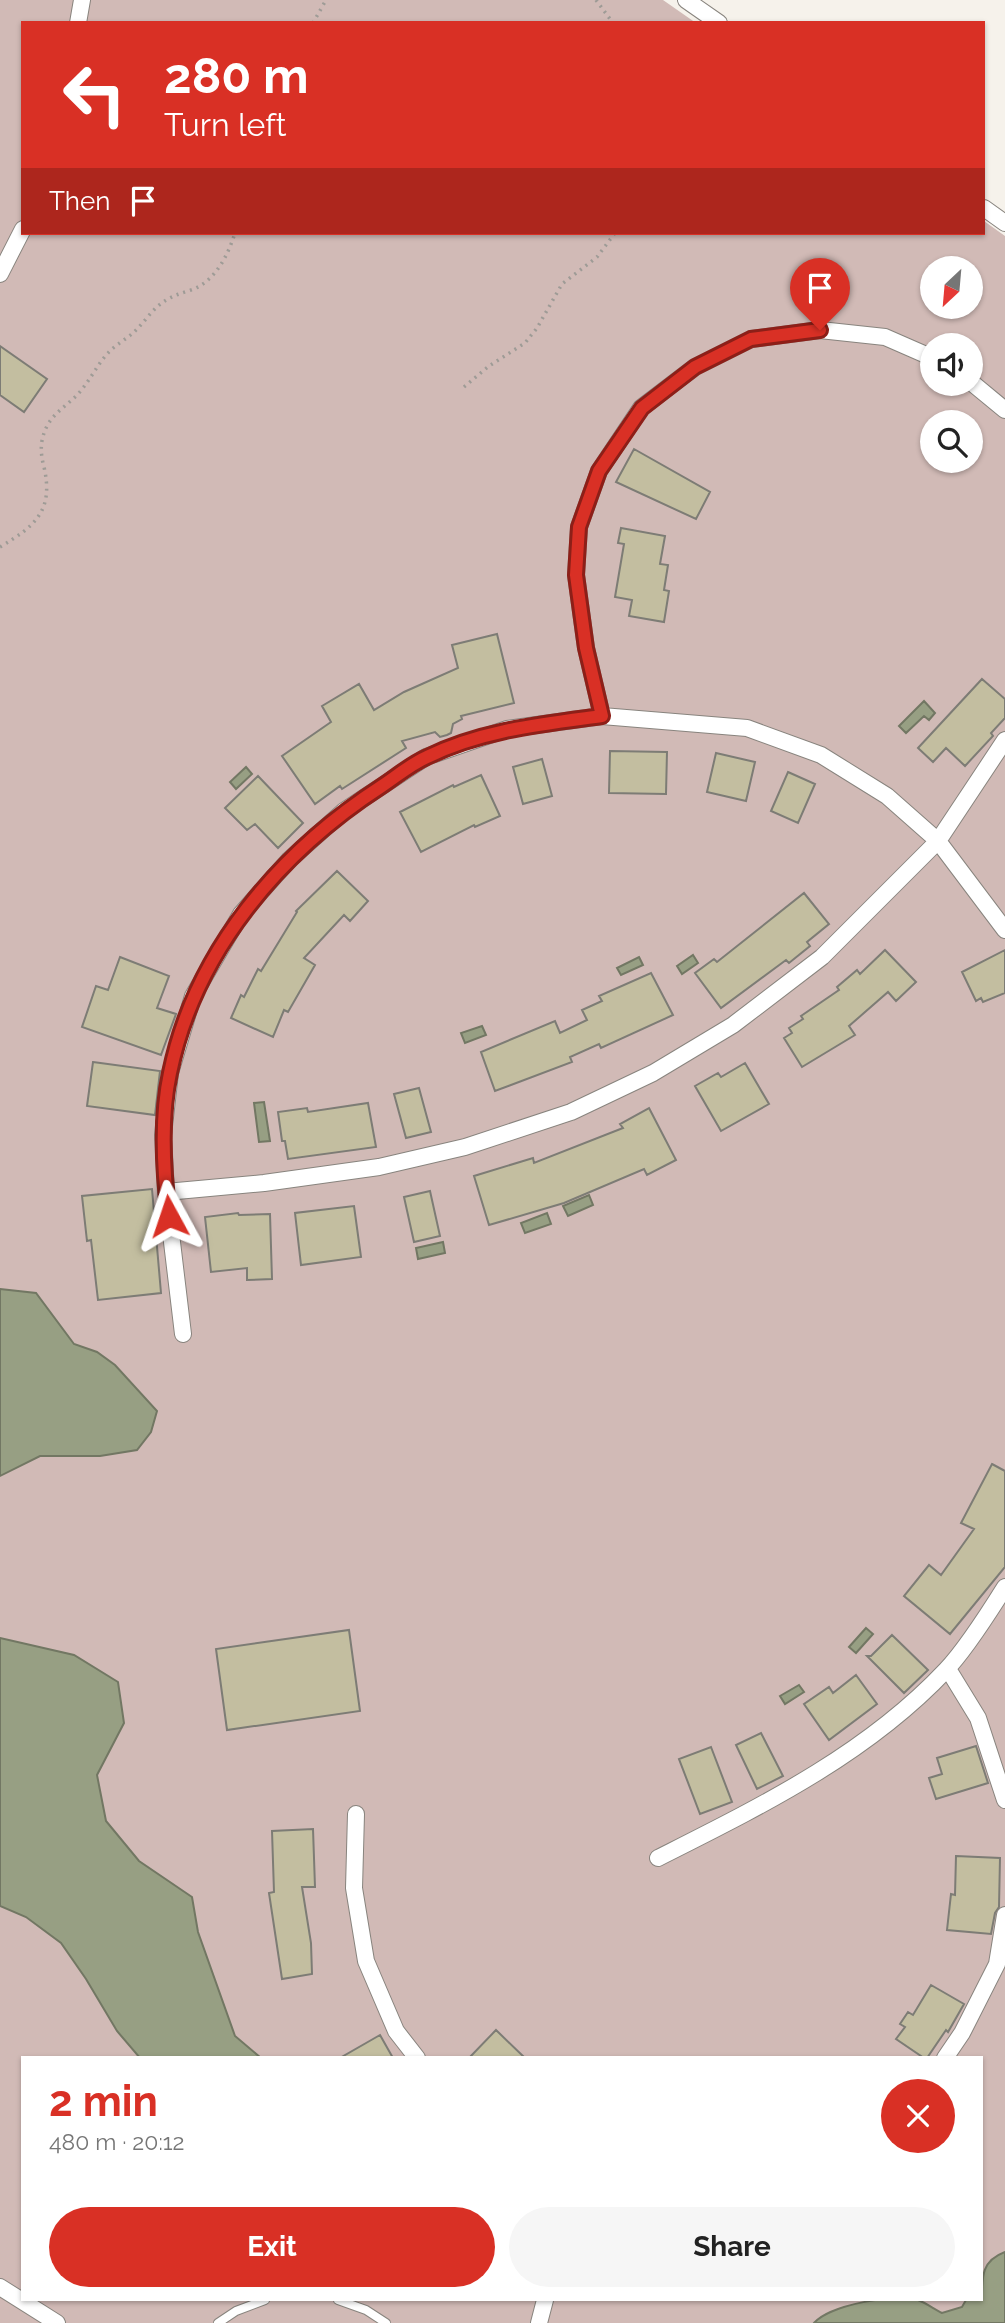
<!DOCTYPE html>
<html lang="en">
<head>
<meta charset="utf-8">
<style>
  :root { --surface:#fff; --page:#f6f6f6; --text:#222; --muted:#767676; --accent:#d93025 }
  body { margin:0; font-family:Raleway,sans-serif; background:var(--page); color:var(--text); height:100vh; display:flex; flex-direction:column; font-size:26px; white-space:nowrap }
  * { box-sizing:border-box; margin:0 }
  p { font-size:23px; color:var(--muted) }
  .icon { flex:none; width:38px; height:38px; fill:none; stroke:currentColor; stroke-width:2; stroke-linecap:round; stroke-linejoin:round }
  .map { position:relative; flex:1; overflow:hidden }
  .details { position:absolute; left:21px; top:2056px; width:962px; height:245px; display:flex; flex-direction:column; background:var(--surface); border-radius:0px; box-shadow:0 2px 5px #0004 }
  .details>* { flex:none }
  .hud { position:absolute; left:21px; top:21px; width:964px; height:214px; border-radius:0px; box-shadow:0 2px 5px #0004; background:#d93025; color:#fff; overflow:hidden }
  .needle { width:46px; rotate:206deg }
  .fabs { position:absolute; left:920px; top:256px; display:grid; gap:14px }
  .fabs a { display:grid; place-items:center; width:63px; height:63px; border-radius:50%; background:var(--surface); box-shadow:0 2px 5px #0004; font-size:35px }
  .pin { position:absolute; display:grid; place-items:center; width:60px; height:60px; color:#fff; margin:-72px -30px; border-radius:50% 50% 50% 0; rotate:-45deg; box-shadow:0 0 7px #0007 }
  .pin .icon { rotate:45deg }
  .me { position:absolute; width:77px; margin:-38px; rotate:355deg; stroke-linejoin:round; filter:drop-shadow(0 0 5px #0008) }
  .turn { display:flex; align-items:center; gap:24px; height:147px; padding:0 28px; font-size:32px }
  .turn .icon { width:91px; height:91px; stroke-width:2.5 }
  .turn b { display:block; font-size:49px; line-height:60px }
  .then { display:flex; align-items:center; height:66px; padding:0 28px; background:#0003; gap:14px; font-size:26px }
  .round { display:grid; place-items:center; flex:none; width:74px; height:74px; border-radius:37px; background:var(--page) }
  .overview { display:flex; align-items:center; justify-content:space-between; height:119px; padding:0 28px }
  h1 { font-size:42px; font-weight:700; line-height:52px; color:var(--accent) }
  .cta { display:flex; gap:14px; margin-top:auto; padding:14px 28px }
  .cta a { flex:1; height:80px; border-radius:42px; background:var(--accent); color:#fff; font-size:28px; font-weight:700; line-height:80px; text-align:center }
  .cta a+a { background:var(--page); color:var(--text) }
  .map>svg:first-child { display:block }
  .green { fill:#d1bab6; fill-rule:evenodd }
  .water { fill:#979f83; stroke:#727763; stroke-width:2 }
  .building { fill:#c3bea0; stroke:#7d7c75; stroke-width:2 }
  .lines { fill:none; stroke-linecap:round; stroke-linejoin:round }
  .service-casing { stroke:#88847e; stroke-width:10 }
  .minor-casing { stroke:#88847e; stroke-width:18 }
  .path { stroke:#9e9b96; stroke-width:3.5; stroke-dasharray:2 5; stroke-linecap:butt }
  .service { stroke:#fff; stroke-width:8 }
  .minor { stroke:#fff; stroke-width:16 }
  .route-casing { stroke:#8d1f18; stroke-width:18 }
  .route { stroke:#d93025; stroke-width:12 }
</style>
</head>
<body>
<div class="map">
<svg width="1005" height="2323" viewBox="0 0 1005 2323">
  <rect width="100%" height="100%" fill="#f6f2eb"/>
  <path class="green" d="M0,0H663L696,23H23V233H984V221L1005,236V2323H0ZM933,268H971V306H933ZM933,345H971V383H933ZM933,422H971V460H933ZM23,2058H982V2300H23Z"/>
  <path class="water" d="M924,701L935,713L929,720L924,716L906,733L899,726Z
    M246,767L252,774L236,789L230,782Z
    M693,955L698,963L682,974L677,966Z
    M639,957L643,965L621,975L617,968Z
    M482,1026L486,1035L465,1043L461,1033Z
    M264,1102L270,1141L259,1142L254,1103Z
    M589,1195L593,1205L568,1216L563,1206Z
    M547,1213L551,1224L525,1233L521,1223Z
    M443,1242L445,1253L418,1259L416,1248Z
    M0,1289L36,1293L74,1344L97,1352L115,1365L157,1411L151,1432L137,1450L100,1456H40L0,1476Z
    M866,1628L873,1634L856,1653L849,1647Z
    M0,1638L74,1655L118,1682L124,1723L97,1775L106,1821L139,1861L192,1897L198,1932L235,2036L261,2058H140L117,2031L86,1979L61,1943L26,1917L0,1906Z
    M799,1685L804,1692L785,1704L780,1696Z
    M1005,2252V2323H814C829,2305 896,2293 918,2300C926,2303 934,2309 942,2313L962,2307L966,2300H982C982,2277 981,2261 1005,2252Z"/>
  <path class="building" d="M0,346L47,379L24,412L0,395Z
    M634,449L710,492L696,519L616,482Z
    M621,528L665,536L660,564L668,565L664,590L669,591L664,622L629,616L632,600L615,597L624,544L618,543Z
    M497,634L514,703L461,716L462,719L453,724L451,733L447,735L440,737L435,732L402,741L406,748L342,789L340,786L315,804L282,756L331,722L322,706L359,684L374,710L404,692L458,668L452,645Z
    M982,679L1005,699V718L991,733L993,736L965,766L946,748L933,762L918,748Z
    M610,751L667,752L666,794L609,793Z
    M716,753L755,762L746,801L707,792Z
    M542,759L552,796L523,804L513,767Z
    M788,772L815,784L798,823L771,811Z
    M481,775L500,816L475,827L474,825L421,852L400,812L453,785L454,787Z
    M258,776L303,823L278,848L255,824L247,830L225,808Z
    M337,871L368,901L350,921L344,915L304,958L315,965L288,1012L284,1010L273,1037L231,1018L241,995L244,997L258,969L261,971L297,912L296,911Z
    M804,893L829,924L807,942L810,946L789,963L786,960L721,1008L695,973L714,959L717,962Z
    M885,950L916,982L896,1001L888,992L849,1026L855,1035L802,1067L784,1038L792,1033L789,1028L803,1019L801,1016L839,990L837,987L857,970L860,974Z
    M1005,950V993L983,1002L981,998L976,1001L962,972Z
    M120,957L169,976L157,1008L176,1014L161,1055L82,1027L96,986L108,990Z
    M651,973L673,1015L601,1048L599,1044L570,1057L572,1062L495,1091L481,1052L555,1021L560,1033L587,1020L582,1010L602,1001L599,996Z
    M93,1062L160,1071L155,1115L87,1106Z
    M745,1063L769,1104L721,1131L695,1086L718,1073L721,1077Z
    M419,1088L431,1132L406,1138L394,1094Z
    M368,1103L376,1147L288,1159L285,1141H282L278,1112L307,1108L308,1112Z
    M649,1108L676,1160L647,1175L644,1169L564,1203L489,1225L474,1176L533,1158L534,1163L623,1128L620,1124Z
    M152,1189L161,1293L98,1300L91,1240L87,1241L82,1196Z
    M430,1191L440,1236L414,1242L404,1197Z
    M354,1206L361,1257L301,1265L295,1213Z
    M238,1213L239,1215L270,1214L272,1279L247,1280V1268L211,1272L205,1217Z
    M992,1464L1005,1471V1567L950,1634L904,1596L929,1565L941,1575L974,1529L961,1523Z
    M349,1630L360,1711L227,1730L216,1649Z
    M892,1635L928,1670L904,1693L867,1656H871Z
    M856,1675L877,1704L829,1740L804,1704L829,1687L833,1693Z
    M761,1733L783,1776L757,1789L736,1745Z
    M976,1746L988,1783L936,1799L929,1778L942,1774L937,1758Z
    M711,1747L732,1802L700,1814L679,1759Z
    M313,1829L315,1887H302L311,1943L312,1974L282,1979L269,1893L274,1892L272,1831Z
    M956,1856L1000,1858L999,1907L995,1913L991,1934L947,1930L951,1894L955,1895Z
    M931,1985L964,2004L948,2032L946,2030L927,2058H924L896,2039L905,2027L900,2024L908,2012L913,2015Z
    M496,2030L525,2058H469Z
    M380,2035L393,2058H340Z"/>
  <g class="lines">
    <g class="service-casing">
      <path id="service" d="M338,2300L366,2310L386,2323
        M218,2323L236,2311L265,2300"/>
    </g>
    <g class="minor-casing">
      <path id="minor" d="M686,0L719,23
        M78,23L82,0
        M984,208L1005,223
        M0,274L23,229
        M971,382L1005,410
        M602,716L586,648L576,575L579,527L599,471L641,408L695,367L751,339L820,330L885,337L933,358
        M166,1192L264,1183L379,1167L465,1147L571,1112L653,1073L733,1025L822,957L938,841L1005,740
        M183,1334L166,1192L163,1135L170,1073L193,996L241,914L289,860L344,811L426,757L507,729L602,716L747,728L821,755L887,796L938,841L1005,930
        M948,1669L978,1718L1005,1800
        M356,1814L354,1888L366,1961L396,2031L417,2058
        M658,1858C761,1806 866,1755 946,1670C965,1650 990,1611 1005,1587
        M945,2058L962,2033L997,1964L1005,1915
        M0,2287L57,2323
        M539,2323L545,2300"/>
    </g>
    <path class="path" d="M596,0L613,23
      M313,23L326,0
      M464,387L489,366L525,343L537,328L562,284L597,257L615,233
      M0,547C35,526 54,511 44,467C40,452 40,440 47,426C54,413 66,406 76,396C89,383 96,366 108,353C115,345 125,340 133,333C142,325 149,314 158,306C168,297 179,294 191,290C215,282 228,255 235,233"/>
    <use href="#service" class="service"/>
    <use href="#minor" class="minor"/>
  </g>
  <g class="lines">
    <g class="route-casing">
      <path id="route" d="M169,1216C163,1169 160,1119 170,1073C195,951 280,852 382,786C397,776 411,764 427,757C482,730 543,724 602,716L586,648L576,575L579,527L599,471L642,408L695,367L751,339L820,330"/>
    </g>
    <use href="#route" class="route"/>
  </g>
</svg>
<div class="fabs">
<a><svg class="needle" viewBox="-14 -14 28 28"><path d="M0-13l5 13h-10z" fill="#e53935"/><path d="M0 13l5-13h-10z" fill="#767676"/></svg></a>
<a><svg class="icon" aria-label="sound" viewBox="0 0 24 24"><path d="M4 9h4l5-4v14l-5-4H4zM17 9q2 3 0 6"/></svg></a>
<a><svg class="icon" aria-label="search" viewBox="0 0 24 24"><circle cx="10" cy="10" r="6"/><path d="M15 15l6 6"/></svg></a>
</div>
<div class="pin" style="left:820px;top:330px;background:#d93025"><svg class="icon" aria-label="arrive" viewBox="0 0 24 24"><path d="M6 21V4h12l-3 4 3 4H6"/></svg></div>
<svg class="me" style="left:169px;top:1216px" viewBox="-20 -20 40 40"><path d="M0-17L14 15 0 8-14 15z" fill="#d93025" stroke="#fff" stroke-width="4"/></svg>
<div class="hud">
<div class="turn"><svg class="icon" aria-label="left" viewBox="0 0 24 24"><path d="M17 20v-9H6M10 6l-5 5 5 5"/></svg><div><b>280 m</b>Turn left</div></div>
<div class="then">Then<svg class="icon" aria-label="arrive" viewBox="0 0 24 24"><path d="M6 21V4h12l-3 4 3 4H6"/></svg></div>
</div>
<section class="details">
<div class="overview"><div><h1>2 min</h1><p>480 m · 20:12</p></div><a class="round" style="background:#d93025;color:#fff"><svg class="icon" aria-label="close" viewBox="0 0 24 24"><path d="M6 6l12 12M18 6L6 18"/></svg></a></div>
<div class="cta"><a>Exit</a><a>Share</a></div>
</section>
</div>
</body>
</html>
